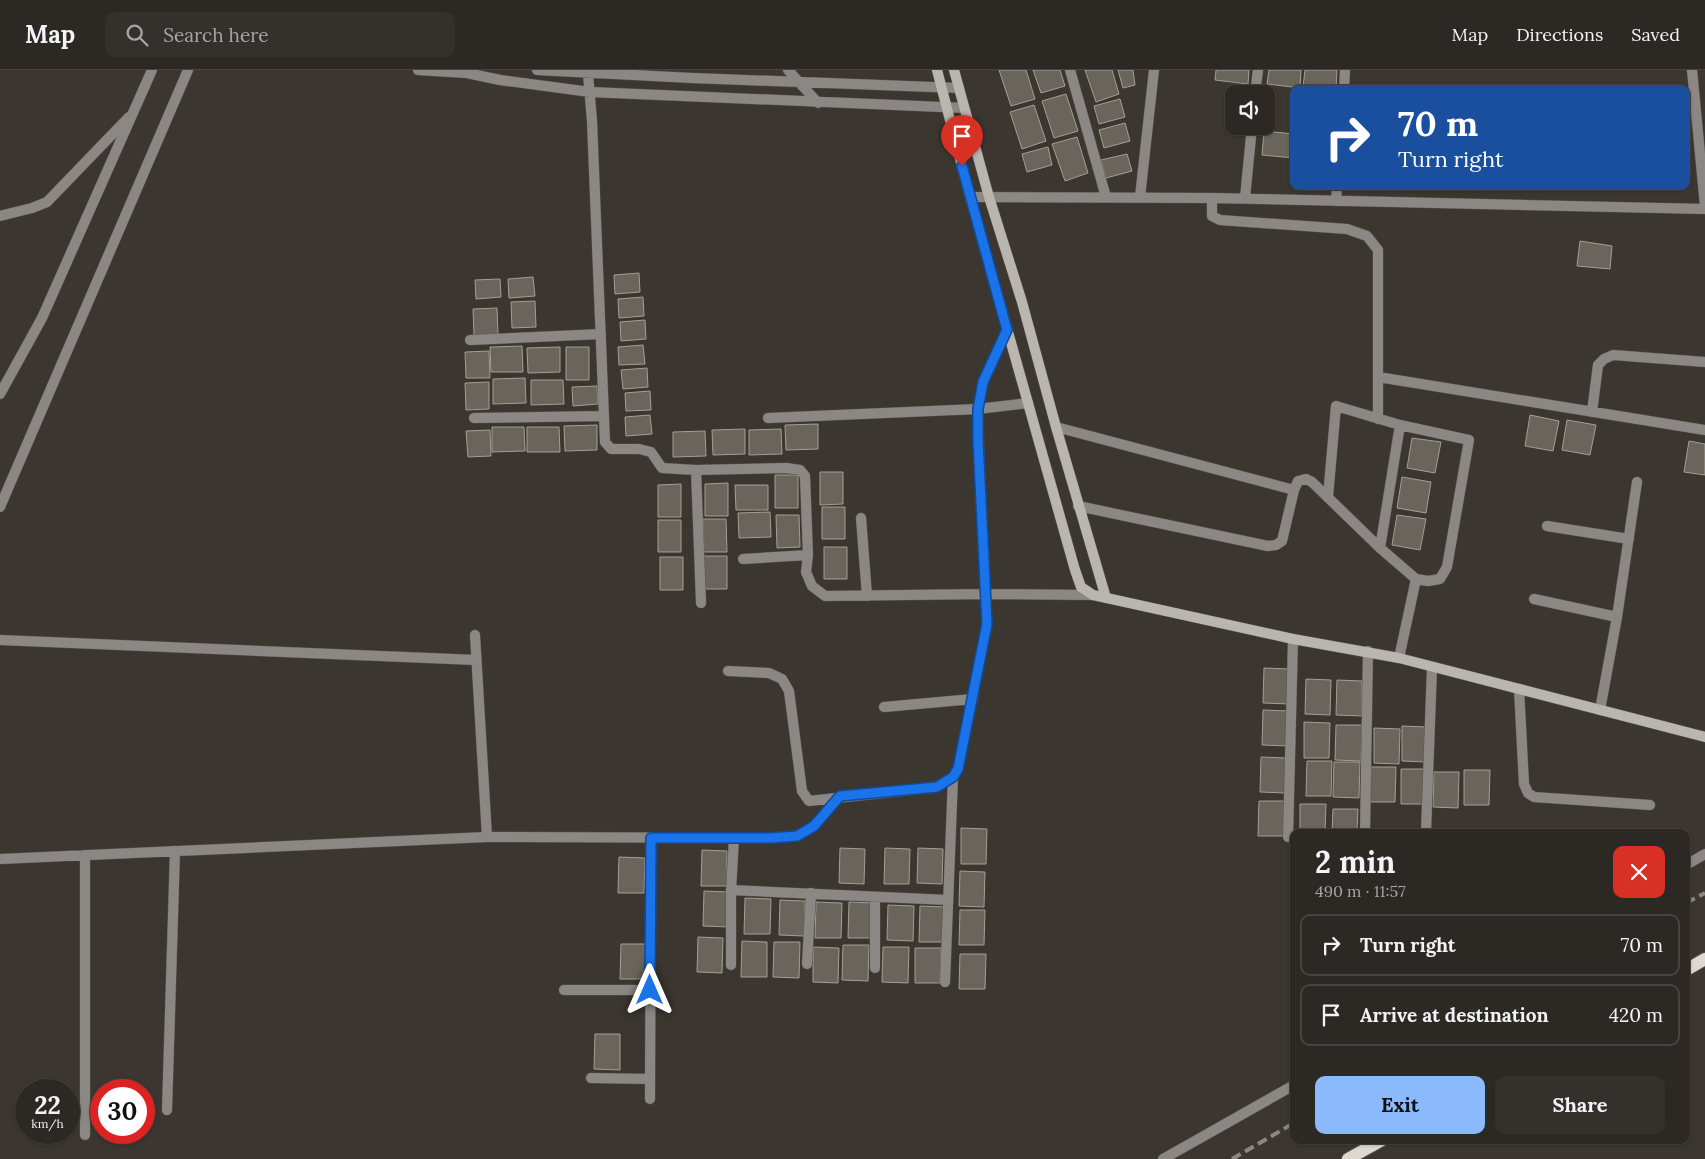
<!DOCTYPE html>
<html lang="en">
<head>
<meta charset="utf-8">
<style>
  :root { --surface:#2c2823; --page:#34302b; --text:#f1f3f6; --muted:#a6a6a6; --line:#484441; --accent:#8bbafc }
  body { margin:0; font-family:Lora,serif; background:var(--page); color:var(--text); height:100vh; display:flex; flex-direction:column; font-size:19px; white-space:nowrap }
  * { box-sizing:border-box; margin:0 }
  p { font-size:16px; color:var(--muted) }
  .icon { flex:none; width:28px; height:28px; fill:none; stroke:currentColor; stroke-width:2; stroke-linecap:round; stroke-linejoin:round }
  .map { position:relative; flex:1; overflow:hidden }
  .sheet { position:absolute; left:1290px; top:759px; width:400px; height:315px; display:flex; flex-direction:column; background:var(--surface); border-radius:10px; box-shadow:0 1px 4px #0004,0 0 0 1px var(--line) }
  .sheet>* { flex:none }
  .guide { position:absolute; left:1290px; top:15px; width:400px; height:105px; border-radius:10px; box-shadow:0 1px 4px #0004,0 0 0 1px var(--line); background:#1a4fa0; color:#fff; overflow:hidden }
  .fabs { position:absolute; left:1225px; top:15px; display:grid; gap:10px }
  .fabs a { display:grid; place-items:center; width:50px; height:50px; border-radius:10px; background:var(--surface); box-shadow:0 1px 4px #0004,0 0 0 1px var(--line); font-size:25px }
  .speed { position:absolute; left:15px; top:1009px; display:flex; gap:10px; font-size:25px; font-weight:700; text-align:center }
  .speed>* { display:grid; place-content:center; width:65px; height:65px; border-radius:50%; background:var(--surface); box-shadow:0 1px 4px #0004,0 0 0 1px var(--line); line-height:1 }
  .speed small { font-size:12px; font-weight:400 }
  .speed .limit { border:8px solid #d22; background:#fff; color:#111 }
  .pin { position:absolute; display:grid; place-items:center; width:42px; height:42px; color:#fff; margin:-51px -21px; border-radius:50% 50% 50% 0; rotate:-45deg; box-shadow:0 0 5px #0007 }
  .pin .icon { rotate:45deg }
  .me { position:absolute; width:55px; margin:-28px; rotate:0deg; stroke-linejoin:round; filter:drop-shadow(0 0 4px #0008) }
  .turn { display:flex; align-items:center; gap:18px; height:105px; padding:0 25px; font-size:22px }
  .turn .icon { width:65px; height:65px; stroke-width:2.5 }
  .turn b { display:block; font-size:35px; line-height:42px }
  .round { display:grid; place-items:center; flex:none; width:52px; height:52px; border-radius:10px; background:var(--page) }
  .overview { display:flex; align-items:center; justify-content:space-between; height:85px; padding:0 25px }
  h1 { font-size:30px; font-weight:800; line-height:38px }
  .action { display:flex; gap:10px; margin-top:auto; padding:10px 25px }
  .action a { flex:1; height:58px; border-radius:10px; background:var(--accent); color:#111; font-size:20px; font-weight:800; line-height:58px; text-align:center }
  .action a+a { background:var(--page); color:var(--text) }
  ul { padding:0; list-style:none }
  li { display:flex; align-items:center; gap:15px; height:62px; margin:0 10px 8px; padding:0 15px; border:2px solid var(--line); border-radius:10px }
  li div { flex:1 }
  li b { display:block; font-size:19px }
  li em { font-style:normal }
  header { display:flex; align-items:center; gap:30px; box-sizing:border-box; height:70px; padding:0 25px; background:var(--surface); border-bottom:1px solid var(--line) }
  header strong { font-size:24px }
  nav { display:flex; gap:28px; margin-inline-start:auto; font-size:18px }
  .search { width:350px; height:45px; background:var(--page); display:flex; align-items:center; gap:12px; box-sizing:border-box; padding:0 18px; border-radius:10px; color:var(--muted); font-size:19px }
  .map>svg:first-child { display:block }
  .building { fill:#6a655c; stroke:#a59e95 }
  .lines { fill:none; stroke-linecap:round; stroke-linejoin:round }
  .street-casing { stroke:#58544d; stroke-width:11 }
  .secondary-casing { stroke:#58544d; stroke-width:11 }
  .primary-casing { stroke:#58544d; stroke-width:14 }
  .street { stroke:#8a8784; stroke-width:10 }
  .secondary { stroke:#b9b5af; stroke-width:10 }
  .primary { stroke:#ddd8d0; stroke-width:12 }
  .rail { stroke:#8a8680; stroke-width:4; stroke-dasharray:10 5; stroke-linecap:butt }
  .route-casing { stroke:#114b97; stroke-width:12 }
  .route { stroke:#1a73e8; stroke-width:9 }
</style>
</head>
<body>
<header>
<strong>Map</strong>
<div class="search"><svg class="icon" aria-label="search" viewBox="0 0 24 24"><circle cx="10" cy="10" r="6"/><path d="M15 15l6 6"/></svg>Search here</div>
<nav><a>Map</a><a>Directions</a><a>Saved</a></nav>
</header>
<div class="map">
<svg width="1705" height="1089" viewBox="0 0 1705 1089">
  <rect width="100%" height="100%" fill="#3b362f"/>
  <path class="building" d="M999,0H1026L1035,29L1011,36Z
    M1033,0H1060L1065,16L1041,23Z
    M1085,0H1112L1119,24L1096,32Z
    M1118,0H1133L1135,15L1123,18Z
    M1216,0H1249L1248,14L1215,10Z
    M1269,0H1301L1300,18L1267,14Z
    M1305,0H1337L1336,19L1303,17Z
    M1066,24L1078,61L1054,68L1042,31Z
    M1120,29L1125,47L1099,54L1094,36Z
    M1034,35L1046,71L1022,79L1010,42Z
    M1125,53L1130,71L1104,78L1099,60Z
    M1264,61L1294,64V88L1262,85Z
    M1077,67L1088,103L1065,111L1052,74Z
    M1048,77L1052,95L1027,102L1022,84Z
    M1127,84L1132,101L1106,108L1101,90Z
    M1580,171L1612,176L1610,199L1577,196Z
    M639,203L640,222L615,224L614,205Z
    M533,207L535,226L509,228L508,209Z
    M500,209L501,227L476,229L475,210Z
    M643,227L644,246L619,248L618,229Z
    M535,231L536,257L512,258L511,232Z
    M497,238L498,264L474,265L473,239Z
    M645,250L646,269L621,271L620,252Z
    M643,275L645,294L619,295L618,277Z
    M522,276L523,302H491L490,277Z
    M560,277V302L528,303L527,278Z
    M566,277H589V310H566Z
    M489,281L490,308H466L465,282Z
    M647,298L648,317L623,319L621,300Z
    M525,308L526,333L493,334V309Z
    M531,310H563L564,334L531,335Z
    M489,312V339L466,340L465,313Z
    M597,316L598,334L573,336L572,317Z
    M650,321L651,340L626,341L625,323Z
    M650,345L652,364L626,366L625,347Z
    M1530,345L1559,351L1553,381L1525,376Z
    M1567,350L1596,355L1590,385L1562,380Z
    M818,354V379L786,380L785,355Z
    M597,355V380L565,381L564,356Z
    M492,357H524L525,381L492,382Z
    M527,357H559L560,382H527Z
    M745,359V384L713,385L712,360Z
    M781,359L782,384L749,385V360Z
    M490,360L491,386L468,387L466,361Z
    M705,361L706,386L673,387V362Z
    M1412,368L1441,372L1435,403L1407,398Z
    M1689,371L1705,374V405L1684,402Z
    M820,402H843V434L820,435Z
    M775,405H798V438H775Z
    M1402,407L1431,412L1426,443L1397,438Z
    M728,413V446H705V414Z
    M681,414V447H658V415Z
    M735,415H768V440H736Z
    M822,437H845V469H822Z
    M770,442L771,467L739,468L738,443Z
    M776,445H799L800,477L777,478Z
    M1397,445L1426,449L1420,480L1392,475Z
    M703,449H726L727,482H704Z
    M658,450H681V482H658Z
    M824,477H847V509H824Z
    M703,486H727V519H704Z
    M660,487H683V520H660Z
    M1264,598L1289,599V634L1263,633Z
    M1306,609L1331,610L1330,645L1305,644Z
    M1337,610L1362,611V646L1336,645Z
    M1263,640L1289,641L1288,676L1262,675Z
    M1304,652L1330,653L1329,688H1304Z
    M1336,655H1362L1361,691L1335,690Z
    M1402,656L1428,657L1427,692L1402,691Z
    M1374,658L1400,659L1399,694L1374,693Z
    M1261,687L1286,688L1285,723L1260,722Z
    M1307,691H1332L1331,726H1306Z
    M1334,692H1360L1359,728L1333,727Z
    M1371,697H1396L1395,732H1370Z
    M1401,699H1427L1426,734H1401Z
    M1464,700H1490L1489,735H1464Z
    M1434,702H1459L1458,738L1433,737Z
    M1259,731H1285L1284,766H1258Z
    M1300,734H1326L1325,762H1300Z
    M1333,739H1358L1357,762H1332Z
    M961,758L987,759L986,794H961Z
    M840,778L865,779L864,814L839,813Z
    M885,778L910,779L909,814H884Z
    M918,778L943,779L942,814L917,813Z
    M702,780L727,781V816H701Z
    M619,787L645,788L644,823H618Z
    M960,801L985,802L984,837L959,836Z
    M704,821L729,822V857L703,856Z
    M745,828L771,829L770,864H744Z
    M780,830L805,831L804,866L779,865Z
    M816,832L842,833L841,868H815Z
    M849,832L874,833L873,868H848Z
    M888,835L914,836L913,871L887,870Z
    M920,836L945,837V872H919Z
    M960,840H985L984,875H959Z
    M698,867L723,868L722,903L697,902Z
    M742,871L767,872V907H741Z
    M774,872H800L799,908L773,907Z
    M621,874H646L645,909H620Z
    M843,875H869L868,911L842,910Z
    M813,877L839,878L838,913L813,912Z
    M883,877H909L908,913L882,912Z
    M915,878H941L940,913H915Z
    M960,884H986L985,919H959Z
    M595,964H620V1000L594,999Z"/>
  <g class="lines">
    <g class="street-casing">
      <path id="street" d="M418,0L467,3L500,10L590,22L964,38
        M537,0L692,8L959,18
        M788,0L818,33
        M1070,0L1106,127
        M1692,0L1705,136
        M588,4L592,51L605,372L611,379H639L651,382L662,398L696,400L786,398L800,400L805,406L808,485L806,502L812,516L825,526L986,524L1093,525
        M1344,19L1345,0
        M1255,24L1258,0
        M970,127L1212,128L1705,139
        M1140,127L1154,0
        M1212,128V146L1220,150L1347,159L1367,166L1378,180V349
        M1245,128L1252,56
        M1336,131L1337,116
        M0,146L32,138L47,132L129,47
        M470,270L601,264
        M1378,307L1705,360
        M0,324L42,248L152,0
        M1592,342L1598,295L1604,289L1613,285L1705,292
        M474,348L604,346
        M768,348L978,339L1028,333
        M1056,357L1294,420
        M696,400L701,533
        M1328,427L1336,336L1400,355
        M1078,436L1268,476L1276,475L1282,471L1294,420L1298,411L1306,409L1312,412L1380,478L1416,509L1399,588
        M0,437L188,0
        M861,448L867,526
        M1547,456L1629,469
        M1380,478L1400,355L1469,370L1447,497L1440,509L1428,511L1416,509
        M743,489L808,485
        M1534,529L1617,547
        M475,565L487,767L770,768L797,766L814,756L840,726
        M0,570L476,590
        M728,601L769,603L782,609L789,621L802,721L809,731L937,717L953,707
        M1519,619L1524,714L1528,723L1534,727L1650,735
        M884,637L973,629
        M1600,640L1617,547L1637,412
        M1365,762L1368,581
        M1426,762L1432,597
        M1288,767L1293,569
        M734,768L731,820L948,830
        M85,785V1065
        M0,789L487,767
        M1686,795L1705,784
        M875,827V898
        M807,894L811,823
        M731,895V820
        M945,912L953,707L958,699L987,554L979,381L978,339L983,313L1007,260
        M564,920H650
        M591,1008L650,1009
        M650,1029L651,768
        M167,1040L175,781
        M1163,1089L1294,1015"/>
    </g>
    <g class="secondary-casing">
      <path id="secondary" d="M937,0L970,127L1075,500L1081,517L1093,525L1293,569L1399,588L1705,667
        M954,0L989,127L1022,232L1056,357L1106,528"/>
    </g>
    <g class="primary-casing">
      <path id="primary" d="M1686,900L1705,889
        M1348,1089L1382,1070"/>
    </g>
    <use href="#street" class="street"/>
    <use href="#secondary" class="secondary"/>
    <use href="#primary" class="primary"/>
    <path class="rail" d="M1686,833L1705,823
      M1232,1089L1294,1053"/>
  </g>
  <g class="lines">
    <g class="route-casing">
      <path id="route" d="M650,920L651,768H770L797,766L814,756L840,726L937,717L953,707L958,699L987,554L978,370V339L983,312L1007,260L962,96"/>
    </g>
    <use href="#route" class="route"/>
  </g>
</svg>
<div class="fabs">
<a><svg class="icon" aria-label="sound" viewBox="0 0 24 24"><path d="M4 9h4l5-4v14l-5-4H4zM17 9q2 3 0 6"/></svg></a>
</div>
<div class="speed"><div>22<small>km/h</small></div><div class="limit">30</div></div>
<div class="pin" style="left:962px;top:96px;background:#d93025"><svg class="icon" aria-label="arrive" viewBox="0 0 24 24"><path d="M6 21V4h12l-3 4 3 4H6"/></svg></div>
<svg class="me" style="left:650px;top:920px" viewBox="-20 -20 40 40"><path d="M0-17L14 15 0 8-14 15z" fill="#1a73e8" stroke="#fff" stroke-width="4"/></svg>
<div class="guide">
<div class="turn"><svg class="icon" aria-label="right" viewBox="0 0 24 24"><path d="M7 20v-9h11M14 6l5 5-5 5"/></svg><div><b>70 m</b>Turn right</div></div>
</div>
<section class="sheet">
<div class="overview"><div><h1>2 min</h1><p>490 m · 11:57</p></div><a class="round" style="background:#d93025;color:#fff"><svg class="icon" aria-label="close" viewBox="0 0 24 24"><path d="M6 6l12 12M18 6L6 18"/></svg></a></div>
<ul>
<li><svg class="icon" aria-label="right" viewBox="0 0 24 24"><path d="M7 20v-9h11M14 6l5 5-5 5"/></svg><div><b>Turn right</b></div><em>70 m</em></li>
<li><svg class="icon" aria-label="arrive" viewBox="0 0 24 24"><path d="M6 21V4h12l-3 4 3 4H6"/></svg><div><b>Arrive at destination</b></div><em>420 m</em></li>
</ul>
<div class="action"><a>Exit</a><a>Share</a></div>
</section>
</div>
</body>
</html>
